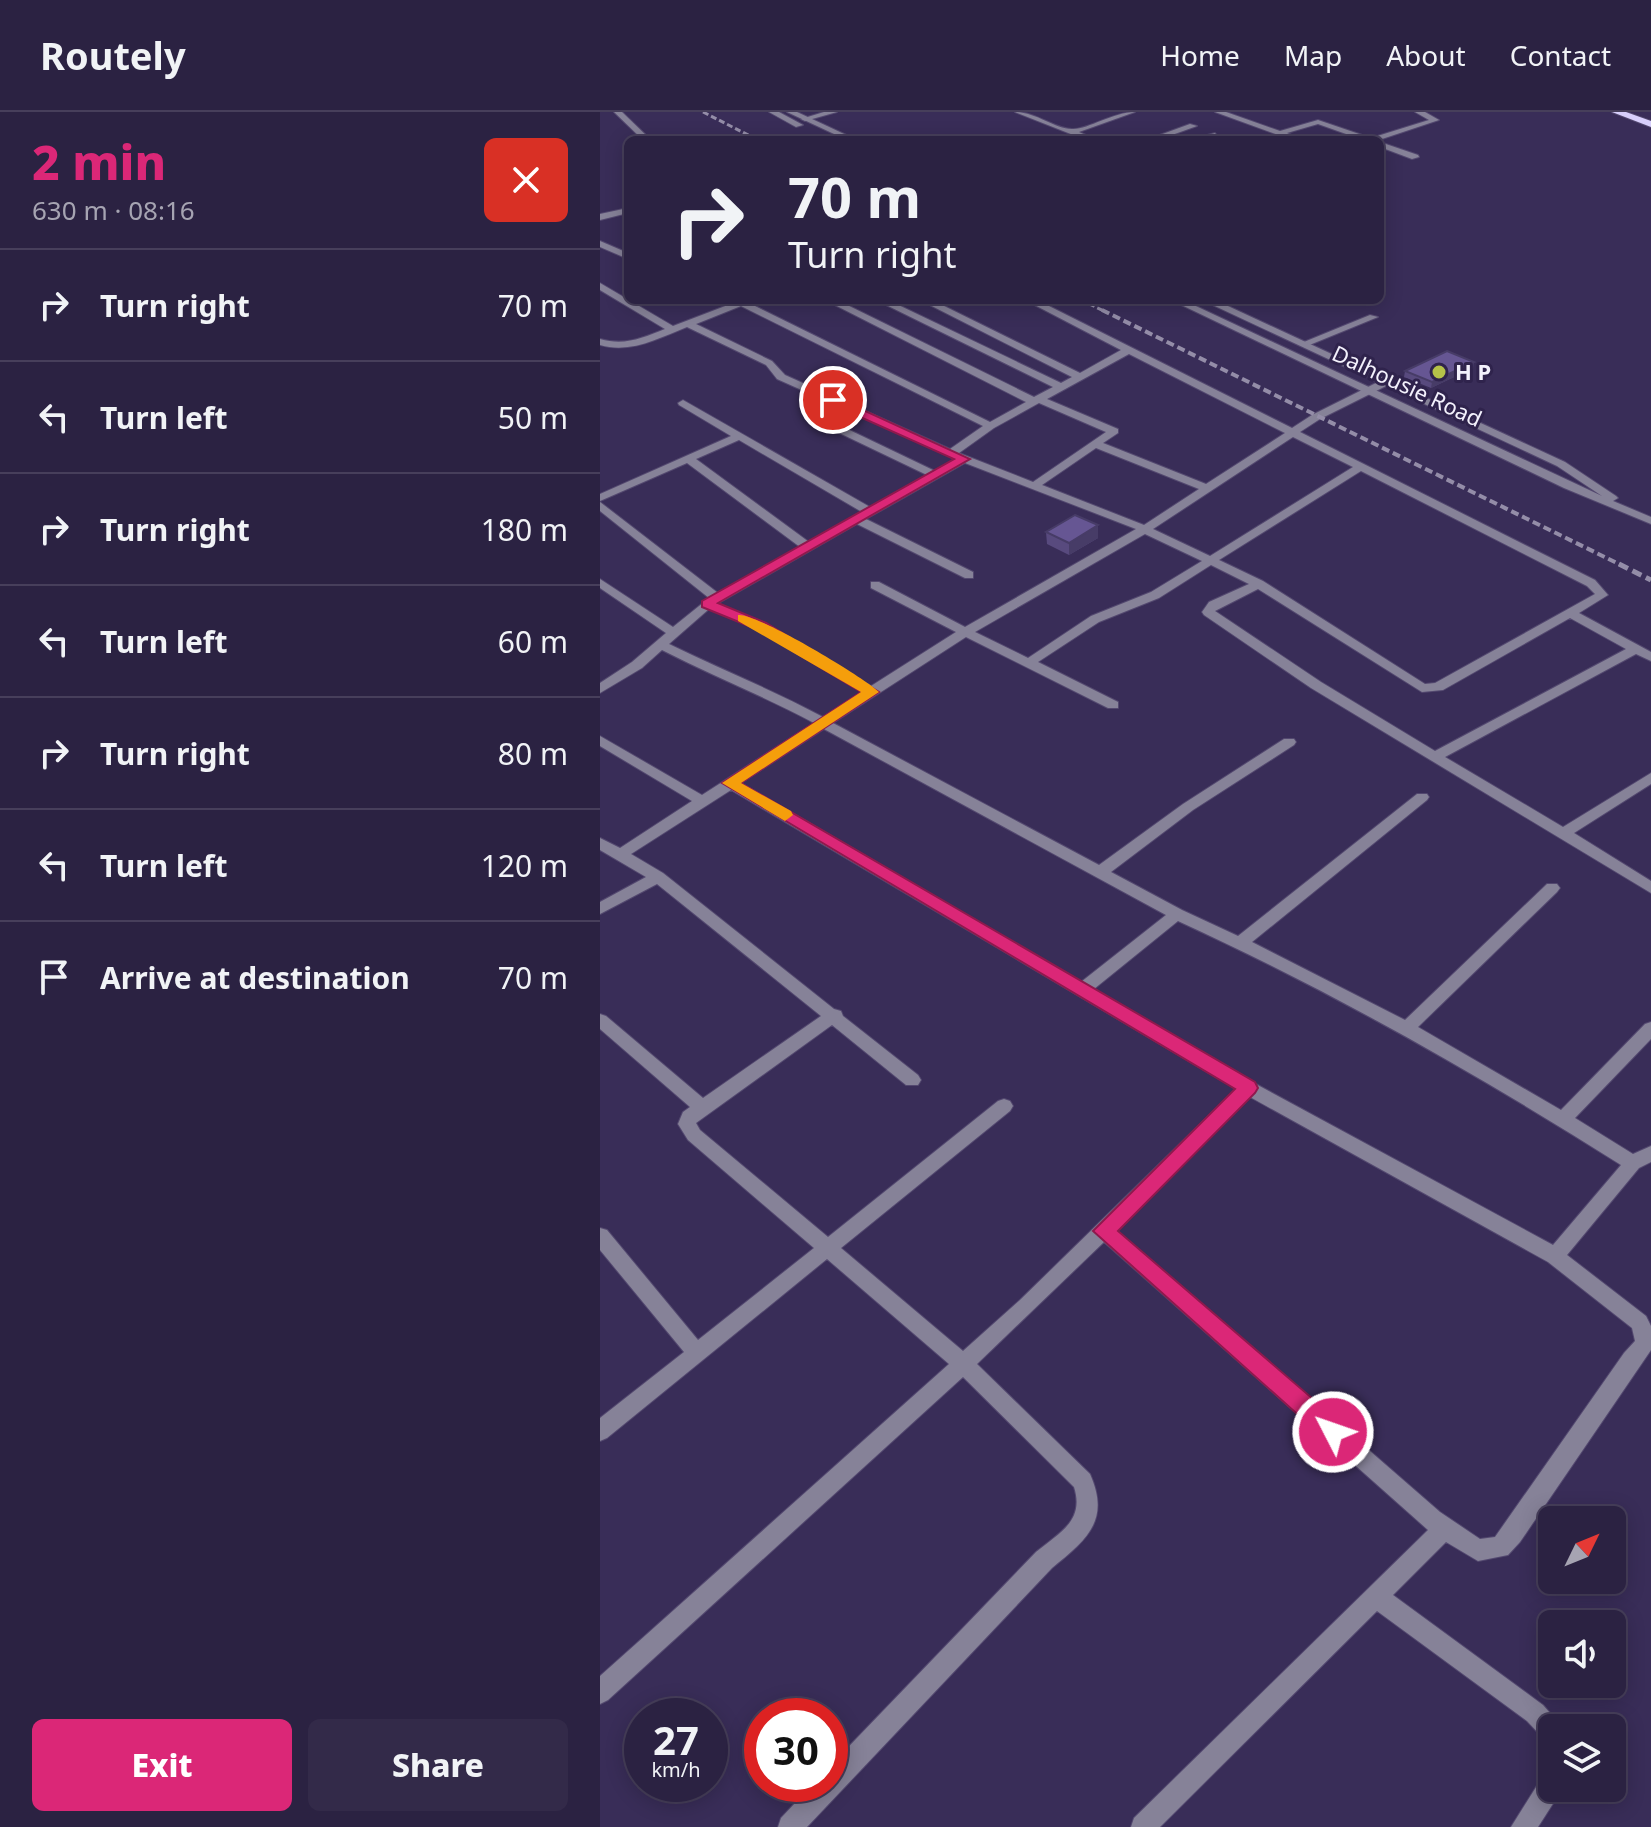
<!DOCTYPE html>
<html lang="en">
<head>
<meta charset="utf-8">
<style>
  :root { --surface:#2b2242; --page:#332a49; --text:#f1f3f6; --muted:#a6a4b2; --line:#473f5b; --accent:#db2777 }
  body { margin:0; font-family:"Noto Sans",sans-serif; background:var(--page); color:var(--text); height:100vh; display:flex; flex-direction:column; font-size:30px; white-space:nowrap }
  * { box-sizing:border-box; margin:0 }
  p { font-size:26px; color:var(--muted) }
  .icon { flex:none; width:44px; height:44px; fill:none; stroke:currentColor; stroke-width:2; stroke-linecap:round; stroke-linejoin:round }
  .map { position:relative; flex:1; overflow:hidden }
  .side { display:flex; flex-direction:column; background:var(--surface); width:600px }
  .side>* { flex:none }
  .banner { position:absolute; left:24px; top:24px; width:760px; height:168px; border-radius:12px; box-shadow:0 4px 20px #0003,0 0 0 2px var(--line); background:#2b2242; color:var(--text); overflow:hidden }
  .needle { width:52px; rotate:47deg }
  .controls { position:absolute; left:938px; top:1394px; display:grid; gap:16px }
  .controls a { display:grid; place-items:center; width:88px; height:88px; border-radius:12px; background:var(--surface); box-shadow:0 4px 20px #0003,0 0 0 2px var(--line); font-size:40px }
  .speed { position:absolute; left:24px; top:1586px; display:flex; gap:16px; font-size:40px; font-weight:700; text-align:center }
  .speed>* { display:grid; place-content:center; width:104px; height:104px; border-radius:50%; background:var(--surface); box-shadow:0 4px 20px #0003,0 0 0 2px var(--line); line-height:1 }
  .speed small { font-size:20px; font-weight:400 }
  .speed .limit { border:12px solid #d22; background:#fff; color:#111 }
  .pin { position:absolute; display:grid; place-items:center; width:68px; height:68px; color:#fff; margin:-34px; border:4px solid #fff; border-radius:50%; box-shadow:0 2px 8px #0007 }
  .me { position:absolute; width:88px; margin:-44px; rotate:311deg; stroke-linejoin:round; filter:drop-shadow(0 0 6px #0008) }
  .turn { display:flex; align-items:center; gap:28px; height:168px; padding:0 32px; font-size:36px }
  .turn .icon { width:104px; height:104px; stroke-width:2.5 }
  .turn b { display:block; font-size:56px; line-height:68px }
  .round { display:grid; place-items:center; flex:none; width:84px; height:84px; border-radius:12px; background:var(--page) }
  .headline { display:flex; align-items:center; justify-content:space-between; height:136px; padding:0 32px }
  h1 { font-size:48px; font-weight:800; line-height:60px; color:var(--accent) }
  .primary-button { display:flex; gap:16px; margin-top:auto; padding:16px 32px }
  .primary-button a { flex:1; height:92px; border-radius:12px; background:var(--accent); color:#fff; font-size:32px; font-weight:800; line-height:92px; text-align:center }
  .primary-button a+a { background:var(--page); color:var(--text) }
  ul { padding:0; list-style:none }
  li { display:flex; align-items:center; gap:24px; height:112px; padding:0 32px; border-top:2px solid var(--line) }
  li div { flex:1 }
  li b { display:block; font-size:30px }
  li em { font-style:normal }
  header { display:flex; align-items:center; gap:48px; box-sizing:border-box; height:112px; padding:0 40px; background:var(--surface); border-bottom:2px solid var(--line) }
  header strong { font-size:38px }
  nav { display:flex; gap:44px; margin-inline-start:auto; font-size:28px }
  main { display:flex; flex:1; min-height:0 }
  .map>svg:first-child { display:block }
  .lines { fill:none; stroke-linecap:round; stroke-linejoin:round }
  .minor-casing { stroke:#53486f; stroke-width:2 }
  .tertiary-casing { stroke:#53486f; stroke-width:2 }
  .primary-casing { stroke:#53486f; stroke-width:2 }
  .minor { fill:#868298; fill-rule:evenodd }
  .tertiary { fill:#868298; fill-rule:evenodd }
  .primary { fill:#d7cefb; fill-rule:evenodd }
  .rail-far2 { stroke:#948da8; stroke-width:3; stroke-dasharray:6 3; stroke-linecap:butt }
  .rail-far1 { stroke:#948da8; stroke-width:4; stroke-dasharray:8 4; stroke-linecap:butt }
  .rail { stroke:#948da8; stroke-width:5; stroke-dasharray:10 5; stroke-linecap:butt }
  .wall { fill:#584a7e }
  .shaded-wall { fill:#473c67 }
  .building { fill:#665693; stroke:#473c67; stroke-width:2 }
  .route { fill:#db2777; stroke:#8e194d; stroke-width:2 }
  .slow { fill:#f59e0b }
  .poi-dot { fill:#b5c249; stroke:#2f234c; stroke-width:3 }
  .labels { text-anchor:middle; stroke-width:6; stroke-linejoin:round; paint-order:stroke }
  .far-poi-label { font-size:22px; font-weight:bold; fill:#f3f1fc; stroke:#2f234c; text-anchor:start }
  .far-street-label { font-size:22px; fill:#f3f1fc; stroke:#2f234c }
</style>
</head>
<body>
<header>
<strong>Routely</strong>
<nav><a>Home</a><a>Map</a><a>About</a><a>Contact</a></nav>
</header>
<main>
<section class="side">
<div class="headline"><div><h1>2 min</h1><p>630 m · 08:16</p></div><a class="round" style="background:#d93025;color:#fff"><svg class="icon" aria-label="close" viewBox="0 0 24 24"><path d="M6 6l12 12M18 6L6 18"/></svg></a></div>
<ul>
<li><svg class="icon" aria-label="right" viewBox="0 0 24 24"><path d="M7 20v-9h11M14 6l5 5-5 5"/></svg><div><b>Turn right</b></div><em>70 m</em></li>
<li><svg class="icon" aria-label="left" viewBox="0 0 24 24"><path d="M17 20v-9H6M10 6l-5 5 5 5"/></svg><div><b>Turn left</b></div><em>50 m</em></li>
<li><svg class="icon" aria-label="right" viewBox="0 0 24 24"><path d="M7 20v-9h11M14 6l5 5-5 5"/></svg><div><b>Turn right</b></div><em>180 m</em></li>
<li><svg class="icon" aria-label="left" viewBox="0 0 24 24"><path d="M17 20v-9H6M10 6l-5 5 5 5"/></svg><div><b>Turn left</b></div><em>60 m</em></li>
<li><svg class="icon" aria-label="right" viewBox="0 0 24 24"><path d="M7 20v-9h11M14 6l5 5-5 5"/></svg><div><b>Turn right</b></div><em>80 m</em></li>
<li><svg class="icon" aria-label="left" viewBox="0 0 24 24"><path d="M17 20v-9H6M10 6l-5 5 5 5"/></svg><div><b>Turn left</b></div><em>120 m</em></li>
<li><svg class="icon" aria-label="arrive" viewBox="0 0 24 24"><path d="M6 21V4h12l-3 4 3 4H6"/></svg><div><b>Arrive at destination</b></div><em>70 m</em></li>
</ul>
<div class="primary-button"><a>Exit</a><a>Share</a></div>
</section>
<div class="map">
<svg width="1051" height="1715" viewBox="0 0 1051 1715">
  <rect width="100%" height="100%" fill="#392d58"/>
  <g class="lines">
    <g class="minor-casing">
      <path id="minor" d="M14,0H22L51,28H43Z
        M224,0H237L205,9L201,7Z
        M415,0C436,0 455,17 472,17C487,18 513,0 535,0L479,20L497,28H486Z
        M615,0H626L680,19L718,8L771,26L829,8L815,0H825L839,8L779,28H763L718,12L687,21L703,28H692Z
        M590,12L597,14L558,28H546Z
        M615,21L618,25L595,28L596,26Z
        M780,30L818,43L819,45L812,47L780,35Z
        M28,96V101L0,108V102Z
        M0,129L28,141V147L0,135Z
        M0,171L73,214L141,188H154L149,191L390,310L426,290L225,188H237L434,285L453,275L276,188H288L461,271L472,265L320,188H332L480,261L521,238L425,188H437L692,316L712,303L782,268H790V272L720,307L700,320L995,468L1008,483L979,501L1051,540V549L1036,542L845,645L963,715L1051,661V672L974,721L1051,769V781L711,576L604,503L602,500L609,490L649,472L611,453L559,486L499,510L438,550L518,590V596H508L366,525L233,611L499,753L583,692L684,627H694L696,630L694,633L593,698L511,760L582,798L638,824L817,682H827L829,685L827,688L652,830L805,908L947,772H957L960,776L957,780L818,915L961,998L1045,912L1051,910V927L975,1006L1033,1042L1051,1034V1050L1039,1056L967,1143L1046,1204L1051,1214V1238L920,1430L908,1443L878,1449L846,1430L793,1483L943,1593L963,1616H952V1631L944,1627L927,1609L777,1499L560,1715H531L534,1706L828,1418L504,1130L377,1252L490,1362C511,1409 486,1428 452,1456L207,1715H178L181,1706L213,1672H230V1654L436,1440C459,1421 485,1409 474,1375L363,1265L8,1588L0,1592V1564L349,1252L227,1147L7,1326L0,1329V1306L84,1240L0,1138V1116L7,1118L98,1228L214,1136L88,1028L78,1012L83,1000L90,995L0,917V902L6,904L103,986L221,904L57,772L0,802V790L46,765L0,738V726L20,736L92,689L0,634V624L102,683L214,611C164,584 112,564 62,538L42,556L0,581V571L32,550L66,521L0,476V467L73,515L109,486L0,399V390L118,481L200,435L87,351L0,389V382L131,324L79,293L78,291L83,288L270,395L327,363L231,317V313H239L335,359L356,347L177,267L166,253L87,215C59,226 31,242 0,233V227C25,234 42,226 65,217L0,178ZM141,194L383,314L350,337L185,263L172,249L96,212ZM529,242L685,321L606,372L503,331L518,321V317L447,287ZM439,291L506,320L433,370L359,341L394,316ZM693,325L753,355L610,444L553,417ZM139,328L262,400L209,430L96,347ZM496,336L599,377L544,413L442,373ZM365,351L536,417L365,515L279,470H271V476L356,520L271,574L165,511L117,492L257,412L365,466H373V460L266,407ZM761,359L987,474L995,482L835,571L825,572L663,469L619,448ZM545,422L602,449L551,480L491,504L428,546L375,520ZM658,477L822,580L843,578L970,506L1026,537L835,639L721,570L615,499ZM109,497L157,517L262,580L223,605C173,578 120,557 69,532ZM224,617L566,803L481,870L141,671ZM131,678L636,977L420,1188L363,1239L241,1136L410,999L413,994L410,989L404,987L398,989L228,1125L100,1018L96,1011L232,913L306,973H318L321,968L318,963L243,904L241,899L234,897L63,761L31,742ZM578,809C733,880 877,962 1021,1053L953,1133L654,971L494,877ZM650,985L948,1150L1032,1216L1035,1229L1024,1241L895,1425L880,1427L840,1400L516,1118Z
        M770,203L778,205L707,234L699,232Z
        M952,1661V1676H963L938,1715H911L943,1664Z"/>
    </g>
    <g class="tertiary-casing">
      <path id="tertiary" d="M169,0H179L203,13L196,15Z
        M187,0H197L257,28H247Z
        M571,188H583L1002,384L957,354L602,188H615L965,350L1016,384L1018,386L1013,389L1051,405V412L964,376Z"/>
    </g>
    <g class="primary-casing">
      <path id="primary" d="M1012,0H1026L1051,9V15Z"/>
    </g>
    <use href="#minor" class="minor"/>
    <use href="#tertiary" class="tertiary"/>
    <use href="#primary" class="primary"/>
    <path class="rail-far2" d="M103,0L158,28
      M481,188L506,200"/>
    <path class="rail-far1" d="M502,198L1023,454"/>
    <path class="rail" d="M1019,452L1051,468"/>
  </g>
  <path class="wall" d="M873,256L831,276L804,265L805,259Z
    M498,413V426L469,443L447,432L446,420Z"/>
  <path class="shaded-wall" d="M874,250L873,256L831,276L832,270Z
    M498,413V426L469,443V431Z"/>
  <path class="building" d="M847,239L874,250L832,270L805,259Z
    M475,403L498,413L469,431L446,420Z"/>
  <path class="route" d="M229,286H237L370,347L118,491L166,511L279,580L141,671L655,970L658,976L655,981L518,1119L742,1312L745,1320L742,1327L733,1331L725,1327L493,1119L635,977L122,671L261,580L156,517L102,495V489L354,347L229,291Z"/>
  <path class="slow" d="M138,503C155,500 264,565 279,580L141,671L191,699L193,703L185,709L122,671L261,580L138,509Z"/>
  <circle class="poi-dot" cx="839" cy="260" r="8"/>
  <g class="labels">
    <g class="far-poi-label">
      <text x="855" y="268">H P</text>
    </g>
    <g class="far-street-label">
      <text transform="translate(807 274) rotate(25)" y="8">Dalhousie Road</text>
    </g>
  </g>
</svg>
<div class="controls">
<a><svg class="needle" viewBox="-14 -14 28 28"><path d="M0-13l5 13h-10z" fill="#e53935"/><path d="M0 13l5-13h-10z" fill="#a6a4b2"/></svg></a>
<a><svg class="icon" aria-label="sound" viewBox="0 0 24 24"><path d="M4 9h4l5-4v14l-5-4H4zM17 9q2 3 0 6"/></svg></a>
<a><svg class="icon" aria-label="layers" viewBox="0 0 24 24"><path d="M12 4l9 5-9 5-9-5zM3 14l9 5 9-5"/></svg></a>
</div>
<div class="speed"><div>27<small>km/h</small></div><div class="limit">30</div></div>
<div class="pin" style="left:233px;top:288px;background:#d93025"><svg class="icon" aria-label="arrive" viewBox="0 0 24 24"><path d="M6 21V4h12l-3 4 3 4H6"/></svg></div>
<svg class="me" style="left:733px;top:1320px" viewBox="-20 -20 40 40"><circle r="17" fill="#db2777" stroke="#fff" stroke-width="3"/><path d="M0-11L8 9 0 5-8 9z" fill="#fff"/></svg>
<div class="banner">
<div class="turn"><svg class="icon" aria-label="right" viewBox="0 0 24 24"><path d="M7 20v-9h11M14 6l5 5-5 5"/></svg><div><b>70 m</b>Turn right</div></div>
</div>
</div>
</main>
</body>
</html>
